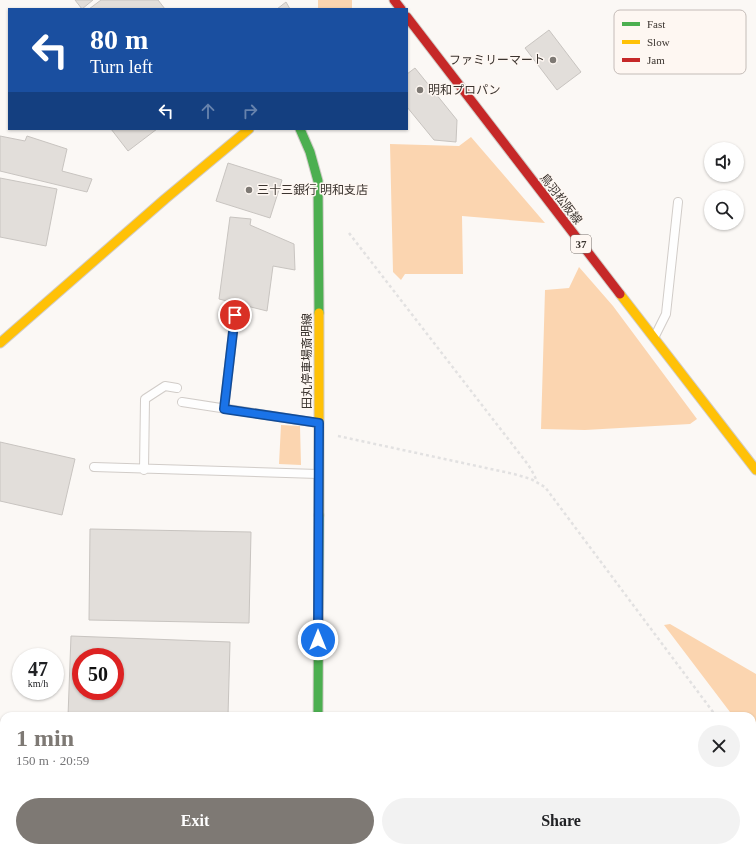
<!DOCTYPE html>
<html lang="en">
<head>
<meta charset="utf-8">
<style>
  :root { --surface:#fff; --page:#f2f2f2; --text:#202124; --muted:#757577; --accent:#7e7974 }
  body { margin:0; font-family:"Times New Roman","Noto Sans JP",serif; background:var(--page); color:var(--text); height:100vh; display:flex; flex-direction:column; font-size:15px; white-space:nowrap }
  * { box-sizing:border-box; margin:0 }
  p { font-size:13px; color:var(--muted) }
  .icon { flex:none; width:22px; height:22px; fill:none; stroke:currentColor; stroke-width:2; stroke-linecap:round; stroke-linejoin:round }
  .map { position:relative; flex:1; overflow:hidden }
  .side { position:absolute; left:0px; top:712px; width:756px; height:140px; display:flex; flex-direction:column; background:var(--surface); border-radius:12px 12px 0 0; box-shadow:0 1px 3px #0004 }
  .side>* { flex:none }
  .banner { position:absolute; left:8px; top:8px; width:400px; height:122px; border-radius:0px; box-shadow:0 1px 3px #0004; background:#1a4fa0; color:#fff; overflow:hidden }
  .tools { position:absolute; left:704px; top:142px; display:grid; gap:8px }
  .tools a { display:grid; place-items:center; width:40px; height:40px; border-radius:50%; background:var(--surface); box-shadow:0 1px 3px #0004; font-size:20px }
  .speed { position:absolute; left:12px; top:648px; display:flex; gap:8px; font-size:20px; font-weight:700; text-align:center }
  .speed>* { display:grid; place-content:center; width:52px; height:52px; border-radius:50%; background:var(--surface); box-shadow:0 1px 3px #0004; line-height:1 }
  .speed small { font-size:10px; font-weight:400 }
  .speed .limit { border:6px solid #d22; background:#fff; color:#111 }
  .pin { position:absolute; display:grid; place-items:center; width:34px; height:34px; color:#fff; margin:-17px; border:2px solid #fff; border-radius:50%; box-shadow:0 1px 4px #0007 }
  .me { position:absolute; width:44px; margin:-22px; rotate:0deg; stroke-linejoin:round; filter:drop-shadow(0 0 3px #0008) }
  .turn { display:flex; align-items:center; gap:14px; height:84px; padding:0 16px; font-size:18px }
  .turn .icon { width:52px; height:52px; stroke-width:2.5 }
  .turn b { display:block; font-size:28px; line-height:34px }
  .lanes { display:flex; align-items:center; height:38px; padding:0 16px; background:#0003; justify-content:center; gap:20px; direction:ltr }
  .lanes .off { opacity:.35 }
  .round { display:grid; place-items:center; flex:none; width:42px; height:42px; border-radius:21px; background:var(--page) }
  .headline { display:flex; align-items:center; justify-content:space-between; height:68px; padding:0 16px }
  h1 { font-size:24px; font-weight:600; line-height:30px; color:var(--accent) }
  .cta { display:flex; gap:8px; margin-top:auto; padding:8px 16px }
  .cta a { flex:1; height:46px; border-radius:24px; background:var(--accent); color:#fff; font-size:16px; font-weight:600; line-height:46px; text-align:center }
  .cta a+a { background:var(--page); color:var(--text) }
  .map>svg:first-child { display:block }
  .green { fill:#fbd5b0 }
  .building { fill:#e2deda; stroke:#c8c4c0; fill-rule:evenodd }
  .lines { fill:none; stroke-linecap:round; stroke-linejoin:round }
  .lane-casing { stroke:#d1ccc8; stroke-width:10 }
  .fast-casing { stroke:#d1ccc8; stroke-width:11 }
  .slow-casing { stroke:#d1ccc8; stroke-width:11 }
  .jam-casing { stroke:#d1ccc8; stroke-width:11 }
  .path { stroke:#e2e1e1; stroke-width:2.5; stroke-dasharray:3 3; stroke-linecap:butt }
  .lane { stroke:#fefefe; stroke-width:8 }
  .fast { stroke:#4caf50; stroke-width:9 }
  .slow { stroke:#ffc107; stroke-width:9 }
  .jam { stroke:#c62828; stroke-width:9 }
  .route-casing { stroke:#114b97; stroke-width:10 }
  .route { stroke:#1a73e8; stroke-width:7 }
  .poi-dot { fill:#7e7974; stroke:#fef7f2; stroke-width:1.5 }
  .labels { text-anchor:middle; stroke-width:3; stroke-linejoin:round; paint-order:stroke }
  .shield { fill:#fef7f2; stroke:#766e6a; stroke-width:1 }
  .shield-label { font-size:11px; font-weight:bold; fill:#3b342f }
  .poi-label { font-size:12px; fill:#3b342f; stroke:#fef7f2; text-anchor:start }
  .street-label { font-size:12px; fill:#3b342f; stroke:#fef7f2 }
  .key { fill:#fef7f2; stroke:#c4bcb8; stroke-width:1 }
  .key-label { font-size:11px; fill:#3b342f }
</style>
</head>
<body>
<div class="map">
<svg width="756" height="852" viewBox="0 0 756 852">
  <rect width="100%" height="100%" fill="#fbf8f5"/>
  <path class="green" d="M318,0H352V9H318Z
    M471,137L545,223L462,216L463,274H405L401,280L393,272L390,144L459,146Z
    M579,267L613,306L697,419L690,424L585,430L541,429L545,290L569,288Z
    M281,425L300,426L301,465L279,464Z
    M670,624L756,674V729L752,732V716H733L664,625Z"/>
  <path class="building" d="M75,0H93L82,9Z
    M101,0H158L165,9H89Z
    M286,2L290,9H277Z
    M549,30L581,72L557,90L525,48Z
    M415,68L457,120L456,142L434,140L407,107V74Z
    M111,129H157L128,151Z
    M0,136L25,141L27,136L67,149L62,171L92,179L87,192L0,171Z
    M228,163L282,180L270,218L216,201Z
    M0,178L57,189L46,246L0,237Z
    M230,217L251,219L250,225L294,244L295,270L273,266L267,311L219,299Z
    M0,442L75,459L62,515L0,501Z
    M90,529L251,532L249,623L89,620Z
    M71,636L230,642L228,716H68ZM81,657H115V691H81Z"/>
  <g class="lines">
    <g class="lane-casing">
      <path id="lane" d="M655,336L666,314L678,202
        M182,402L318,423
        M224,409L235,315
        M94,467L318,474
        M144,470L145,399L165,386L177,388"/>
    </g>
    <g class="fast-casing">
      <path id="fast" d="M300,129L310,152L318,181L319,313
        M318,716L319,515
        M319,848V852"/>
    </g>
    <g class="slow-casing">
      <path id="slow" d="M620,294L756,470
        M319,313V515
        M0,343L165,199L249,129"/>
    </g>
    <g class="jam-casing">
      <path id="jam" d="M394,0L401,9
        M407,17L620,294"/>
    </g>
    <path class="path" d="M349,233L526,462L531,469L537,481
      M338,436L514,474L531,479L545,487L716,716
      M0,764L4,762
      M752,765L756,770"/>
    <use href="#lane" class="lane"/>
    <use href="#fast" class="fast"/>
    <use href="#slow" class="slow"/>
    <use href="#jam" class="jam"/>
  </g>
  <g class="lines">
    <g class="route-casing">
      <path id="route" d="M235,315L224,409L319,423L318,640"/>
    </g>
    <use href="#route" class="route"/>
  </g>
  <g class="poi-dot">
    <circle cx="553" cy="60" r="4"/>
    <circle cx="420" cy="90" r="4"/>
    <circle cx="249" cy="190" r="4"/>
  </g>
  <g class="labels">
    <rect class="shield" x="571" y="235" width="20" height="18" rx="3"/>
    <g class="shield-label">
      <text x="581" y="248">37</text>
    </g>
    <g class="poi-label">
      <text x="545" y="64" text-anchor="end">ファミリーマート</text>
      <text x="428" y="94">明和プロパン</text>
      <text x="257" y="194">三十三銀行 明和支店</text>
    </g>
    <g class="street-label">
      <text transform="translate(561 199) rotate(52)" y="4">鳥羽松阪線</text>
      <text transform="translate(307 361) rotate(-90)" y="4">田丸停車場斎明線</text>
    </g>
  </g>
  <rect x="614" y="10" width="132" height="64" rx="6" class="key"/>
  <rect x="622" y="22" width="18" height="4" fill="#4caf50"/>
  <rect x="622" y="40" width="18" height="4" fill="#ffc107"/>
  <rect x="622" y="58" width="18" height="4" fill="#c62828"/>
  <g class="key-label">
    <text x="647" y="28">Fast</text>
    <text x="647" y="46">Slow</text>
    <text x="647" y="64">Jam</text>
  </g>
</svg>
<div class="tools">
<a><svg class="icon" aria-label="sound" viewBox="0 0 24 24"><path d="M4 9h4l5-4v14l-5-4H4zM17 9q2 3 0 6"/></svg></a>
<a><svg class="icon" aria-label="search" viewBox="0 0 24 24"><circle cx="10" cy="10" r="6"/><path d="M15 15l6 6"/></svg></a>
</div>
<div class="speed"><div>47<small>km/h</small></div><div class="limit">50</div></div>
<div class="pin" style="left:235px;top:315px;background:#d93025"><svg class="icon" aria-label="arrive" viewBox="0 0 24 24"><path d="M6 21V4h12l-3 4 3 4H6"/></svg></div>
<svg class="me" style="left:318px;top:640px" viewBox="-20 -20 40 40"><circle r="17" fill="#1a73e8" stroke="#fff" stroke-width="3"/><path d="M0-11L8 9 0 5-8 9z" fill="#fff"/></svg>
<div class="banner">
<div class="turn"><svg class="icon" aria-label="left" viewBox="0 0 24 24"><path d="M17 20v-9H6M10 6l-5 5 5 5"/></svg><div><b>80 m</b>Turn left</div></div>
<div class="lanes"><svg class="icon" aria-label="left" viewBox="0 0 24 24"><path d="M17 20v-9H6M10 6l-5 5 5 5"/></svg><svg class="icon off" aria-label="ahead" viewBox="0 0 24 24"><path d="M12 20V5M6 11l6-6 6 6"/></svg><svg class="icon off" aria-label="right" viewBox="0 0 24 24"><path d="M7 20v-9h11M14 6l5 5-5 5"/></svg></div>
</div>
<section class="side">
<div class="headline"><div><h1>1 min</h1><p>150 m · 20:59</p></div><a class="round"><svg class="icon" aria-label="close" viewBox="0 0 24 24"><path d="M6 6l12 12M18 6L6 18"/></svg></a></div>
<div class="cta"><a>Exit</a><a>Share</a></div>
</section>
</div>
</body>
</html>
